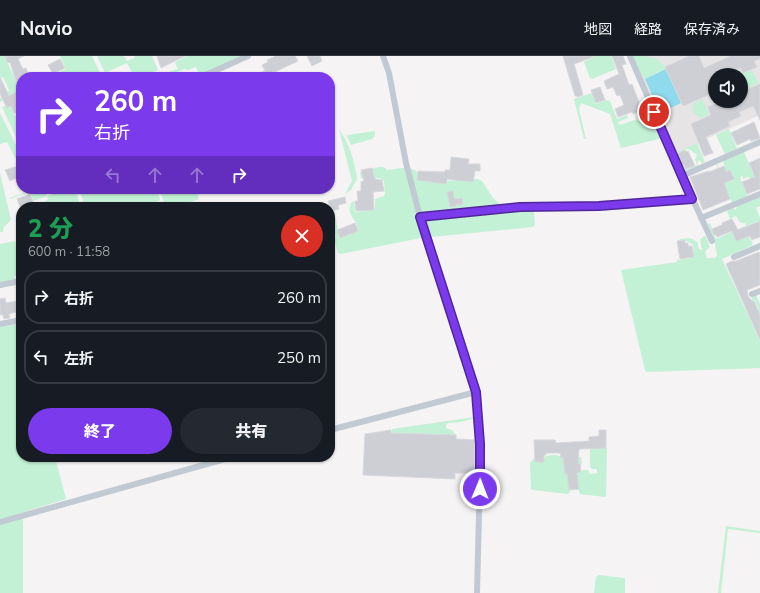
<!DOCTYPE html>
<html lang="ja">
<head>
<meta charset="utf-8">
<style>
  :root { --surface:#171b24; --page:#242831; --text:#f1f3f6; --muted:#9ea1a6; --line:#363941; --accent:#7c3aed }
  body { margin:0; font-family:Mulish,"Noto Sans JP",sans-serif; background:var(--page); color:var(--text); height:100vh; display:flex; flex-direction:column; font-size:15px; white-space:nowrap }
  * { box-sizing:border-box; margin:0 }
  p { font-size:13px; color:var(--muted) }
  .icon { flex:none; width:22px; height:22px; fill:none; stroke:currentColor; stroke-width:2; stroke-linecap:round; stroke-linejoin:round }
  .map { position:relative; flex:1; overflow:hidden }
  .drawer { position:absolute; left:16px; top:146px; width:319px; height:260px; display:flex; flex-direction:column; background:var(--surface); border-radius:16px; box-shadow:0 1px 3px #0004 }
  .drawer>* { flex:none }
  .banner { position:absolute; left:16px; top:16px; width:319px; height:122px; border-radius:16px; box-shadow:0 1px 3px #0004; background:#7c3aed; color:#fff; overflow:hidden }
  .buttons { position:absolute; left:708px; top:12px; display:grid; gap:8px }
  .buttons a { display:grid; place-items:center; width:40px; height:40px; border-radius:50%; background:var(--surface); box-shadow:0 1px 3px #0004; font-size:20px }
  .pin { position:absolute; display:grid; place-items:center; width:34px; height:34px; color:#fff; margin:-17px; border:2px solid #fff; border-radius:50%; box-shadow:0 1px 4px #0007 }
  .me { position:absolute; width:44px; margin:-22px; rotate:1deg; stroke-linejoin:round; filter:drop-shadow(0 0 3px #0008) }
  .turn { display:flex; align-items:center; gap:14px; height:84px; padding:0 12px; font-size:18px }
  .turn .icon { width:52px; height:52px; stroke-width:2.5 }
  .turn b { display:block; font-size:28px; line-height:34px }
  .lanes { display:flex; align-items:center; height:38px; padding:0 12px; background:#0003; justify-content:center; gap:20px; direction:ltr }
  .lanes .off { opacity:.35 }
  .round { display:grid; place-items:center; flex:none; width:42px; height:42px; border-radius:21px; background:var(--page) }
  .summary { display:flex; align-items:center; justify-content:space-between; height:68px; padding:0 12px }
  h1 { font-size:24px; font-weight:800; line-height:30px; color:#1e9e55 }
  .button { display:flex; gap:8px; margin-top:auto; padding:8px 12px }
  .button a { flex:1; height:46px; border-radius:24px; background:var(--accent); color:#fff; font-size:16px; font-weight:800; line-height:46px; text-align:center }
  .button a+a { background:var(--page); color:var(--text) }
  ul { padding:0; list-style:none }
  li { display:flex; align-items:center; gap:12px; height:54px; margin:0 8px 6px; padding:0 4px; border:2px solid var(--line); border-radius:16px }
  li div { flex:1 }
  li b { display:block; font-size:15px }
  li em { font-style:normal }
  header { display:flex; align-items:center; gap:24px; box-sizing:border-box; height:56px; padding:0 20px; background:var(--surface); border-bottom:1px solid var(--line) }
  header strong { font-size:19px }
  nav { display:flex; gap:22px; margin-inline-start:auto; font-size:14px }
  .map>svg:first-child { display:block }
  .education { fill:#e6e4e5; fill-rule:evenodd }
  .green { fill:#c3f1d5; fill-rule:evenodd }
  .water { fill:#90daee }
  .building { fill:#cdcfd5; stroke:#d7d9de }
  .lines { fill:none; stroke-linecap:round; stroke-linejoin:round }
  .street { stroke:#c1cad2; stroke-width:6 }
  .route-casing { stroke:#51269a; stroke-width:10 }
  .route { stroke:#7c3aed; stroke-width:7 }
</style>
</head>
<body>
<header>
<strong>Navio</strong>
<nav><a>地図</a><a>経路</a><a>保存済み</a></nav>
</header>
<div class="map">
<svg width="760" height="537" viewBox="0 0 760 537">
  <rect width="100%" height="100%" fill="#f5f3f3"/>
  <path class="education" d="M632,0H760V59L675,97ZM715,19H741V45H715Z"/>
  <path class="green" d="M0,0H7L5,1L16,25L21,23V43L16,36L3,43L2,45L0,46V42L6,39V37L9,35V34L3,21L0,22Z
    M60,0H92L102,21H49L66,13Z
    M97,0H124L127,5L134,2L135,0H152L158,14L141,21H134L127,7L105,17Z
    M187,0H243L202,18H199L196,11L188,14L184,13L167,21L165,17L178,13L175,6Z
    M594,0H611L616,13L592,23L590,22L584,6L594,1Z
    M633,0C649,0 660,0 666,14L644,23Z
    M740,13L743,18L752,14L758,27L741,35V19H727Z
    M592,37L596,48L606,44L610,45L617,63L627,59L628,62L618,66L619,69L651,59L653,60L663,82L621,92L610,58L581,47L579,53L586,83H584L574,43Z
    M702,43L709,57L708,59L701,62C694,59 692,55 693,48Z
    M5,50L8,52L11,51L15,60L21,57V92L2,51Z
    M0,57L21,99V101L15,102L7,86L0,88Z
    M339,73C349,87 355,106 357,123L351,134L345,138L352,125Z
    M729,73L737,93L725,98L716,79Z
    M375,75V80L372,83L351,89L347,80L348,79Z
    M697,87L705,106L702,108L700,104L697,106L698,110L687,115L682,114L675,97ZM687,93L690,94L697,99L695,104L697,109L686,114L684,109L682,110L677,99Z
    M744,96L758,129L748,121L743,123V120L740,121L747,140L732,147L716,108H717L725,127L734,123L730,114L723,117V113L725,111L723,105Z
    M379,111H384L387,114C394,113 412,109 417,116C418,118 418,120 419,123L442,125L478,123L482,125L493,142L500,148L520,150L534,156L535,169L533,171L421,182L341,198L338,197L334,182L336,181L330,168V152L331,155L334,154L339,180L356,174L357,169C353,159 347,159 351,147L354,145L355,156L373,154L375,152V143L384,140L385,137L384,125L380,122H361L360,116Z
    M0,117L11,164L4,171L3,176H0Z
    M35,133H44L47,140L68,133H75L81,151H29L48,144L47,140L34,145L30,136L10,143V142Z
    M79,133H156L160,143L159,145L124,151H85Z
    M159,133H196L199,143L181,149V151H166Z
    M760,141V150L756,152L760,162V170L758,165L746,170L745,167C739,168 738,164 736,160L730,163L727,155L733,152L736,154L737,150Z
    M710,167L716,183L745,170L753,189L722,203L748,259L759,254L754,244H753L751,242L756,239L760,248V258L750,263L760,286V312L646,316L645,314L621,214L677,206V204L692,202L694,201L693,189L685,184H680V183C687,182 693,181 698,187V191L700,194L702,193L700,184L704,180H706L710,191L705,195L707,202H715L717,199L715,190V185L708,168Z
    M14,185L16,187L21,218L19,220H14L15,223L0,227V188Z
    M19,268L21,275V401H55L66,443L2,463L23,461V537H0V271Z
    M475,361V362L461,366L448,367L446,369V372L452,374L456,379L398,377V378L391,376L392,373Z
    M474,373L477,374V421L475,428H469L467,426L466,423L469,419L474,417Z
    M590,391L607,392L606,439L605,441L580,438C577,431 577,425 578,418L583,414H588L590,418L597,417V413H592L590,411Z
    M555,399L559,400L581,401L582,408L567,416L570,436L568,438L533,434L531,433L530,407L533,403H542L546,400Z
    M726,470L760,475V477L728,473L721,537H718Z
    M599,519L625,522V537H594L596,521Z"/>
  <path class="water" d="M666,13L681,47L660,57L645,23Z"/>
  <path class="building" d="M7,0H24L18,3L23,13L26,12L28,18L26,19L27,20L21,21V22L16,25L10,6L8,7L5,1Z
    M157,0H185L161,12Z
    M276,0H295L298,5L264,21L262,16L265,15L262,9L268,6L267,4Z
    M307,0H320L322,5L312,10Z
    M563,0H593V1L574,8L583,39L577,41V40H575Z
    M612,0H623L626,8L622,9L629,29L632,28L642,54L633,58L632,56L618,61L615,53L624,49L620,39L617,40L613,31L607,33L604,25L619,18Z
    M689,0H699L704,12L731,0H760V3L754,5L757,11L743,17L741,12L725,19H715V23L711,25L714,33L712,34L713,37L683,50L665,11Z
    M60,3L65,12L53,18L48,9Z
    M0,21L9,40L16,36L21,46V57L17,59L16,57H14L11,50L7,52L0,38Z
    M760,28V64L753,50L739,56L741,60L728,66L730,70L706,81L713,97L704,100L691,68L711,59L708,51L722,45H741V36Z
    M600,31L605,44L596,47L591,34Z
    M754,66L760,82L751,85L750,83L737,89L731,77Z
    M685,94L686,96L688,95L695,110L686,113L684,109L682,110L677,98Z
    M451,101L469,103L468,108H480V115H475L473,126L447,123L446,128L417,124L418,115L445,116V114H450Z
    M760,102V133L747,138L742,126L755,121L749,107Z
    M21,109V120L10,125L5,114Z
    M724,110L726,116L730,114L734,123L724,127L730,143L703,154L690,121L709,115V116Z
    M372,112L375,123L382,124L384,135L373,136L374,154L356,155L355,145H358L357,135H361V126L364,125L361,114Z
    M453,135L454,143L462,142L463,148L456,149V150L450,151L447,136Z
    M30,138L34,148L26,151H20L17,143Z
    M345,141L346,147L338,149L339,153L331,155L328,145Z
    M732,163L738,174L760,165V181L752,184L750,180L736,185L732,175L717,181L715,178L714,179L712,173L722,169V167Z
    M355,167L358,175L340,182L337,174Z
    M685,184V187H688V190H692L694,201L680,203L677,185Z
    M759,196L760,199V229L747,234L748,240L752,245H754L760,259V284L726,208L732,205H736Z
    M5,242L6,247L17,245L20,255L9,258L10,262L4,263L3,259H1L0,256V243Z
    M391,374V377L456,379V383L475,384L474,417H455V423L363,419L365,378Z
    M599,374H606V392L579,393L578,408H580L581,416L577,417L579,433L569,434L567,418H565L563,402H561L560,397H546V399H544V406H535L534,384H555L556,387L589,385V381L599,380Z"/>
  <g class="lines">
    <path class="street" d="M383,0L389,17L406,107L420,161L476,336L479,367L480,418L477,537
      M630,0L682,120L712,185
      M201,21L248,0
      M682,120L760,86
      M420,161L520,151L599,150L692,143
      M701,162L760,138
      M734,201L760,190
      M0,229L21,225
      M752,238L760,235
      M0,268L21,264
      M330,374L476,336
      M0,466L232,401"/>
  </g>
  <g class="lines">
    <g class="route-casing">
      <path id="route" d="M480,433V388L476,336L420,161L520,151L599,150L692,143L654,56"/>
    </g>
    <use href="#route" class="route"/>
  </g>
</svg>
<div class="buttons">
<a><svg class="icon" aria-label="sound" viewBox="0 0 24 24"><path d="M4 9h4l5-4v14l-5-4H4zM17 9q2 3 0 6"/></svg></a>
</div>
<div class="pin" style="left:654px;top:56px;background:#d93025"><svg class="icon" aria-label="arrive" viewBox="0 0 24 24"><path d="M6 21V4h12l-3 4 3 4H6"/></svg></div>
<svg class="me" style="left:480px;top:433px" viewBox="-20 -20 40 40"><circle r="17" fill="#7c3aed" stroke="#fff" stroke-width="3"/><path d="M0-11L8 9 0 5-8 9z" fill="#fff"/></svg>
<div class="banner">
<div class="turn"><svg class="icon" aria-label="right" viewBox="0 0 24 24"><path d="M7 20v-9h11M14 6l5 5-5 5"/></svg><div><b>260 m</b>右折</div></div>
<div class="lanes"><svg class="icon off" aria-label="left" viewBox="0 0 24 24"><path d="M17 20v-9H6M10 6l-5 5 5 5"/></svg><svg class="icon off" aria-label="ahead" viewBox="0 0 24 24"><path d="M12 20V5M6 11l6-6 6 6"/></svg><svg class="icon off" aria-label="ahead" viewBox="0 0 24 24"><path d="M12 20V5M6 11l6-6 6 6"/></svg><svg class="icon" aria-label="right" viewBox="0 0 24 24"><path d="M7 20v-9h11M14 6l5 5-5 5"/></svg></div>
</div>
<section class="drawer">
<div class="summary"><div><h1>2 分</h1><p>600 m · 11:58</p></div><a class="round" style="background:#d93025;color:#fff"><svg class="icon" aria-label="close" viewBox="0 0 24 24"><path d="M6 6l12 12M18 6L6 18"/></svg></a></div>
<ul>
<li><svg class="icon" aria-label="right" viewBox="0 0 24 24"><path d="M7 20v-9h11M14 6l5 5-5 5"/></svg><div><b>右折</b></div><em>260 m</em></li>
<li><svg class="icon" aria-label="left" viewBox="0 0 24 24"><path d="M17 20v-9H6M10 6l-5 5 5 5"/></svg><div><b>左折</b></div><em>250 m</em></li>
</ul>
<div class="button"><a>終了</a><a>共有</a></div>
</section>
</div>
</body>
</html>
